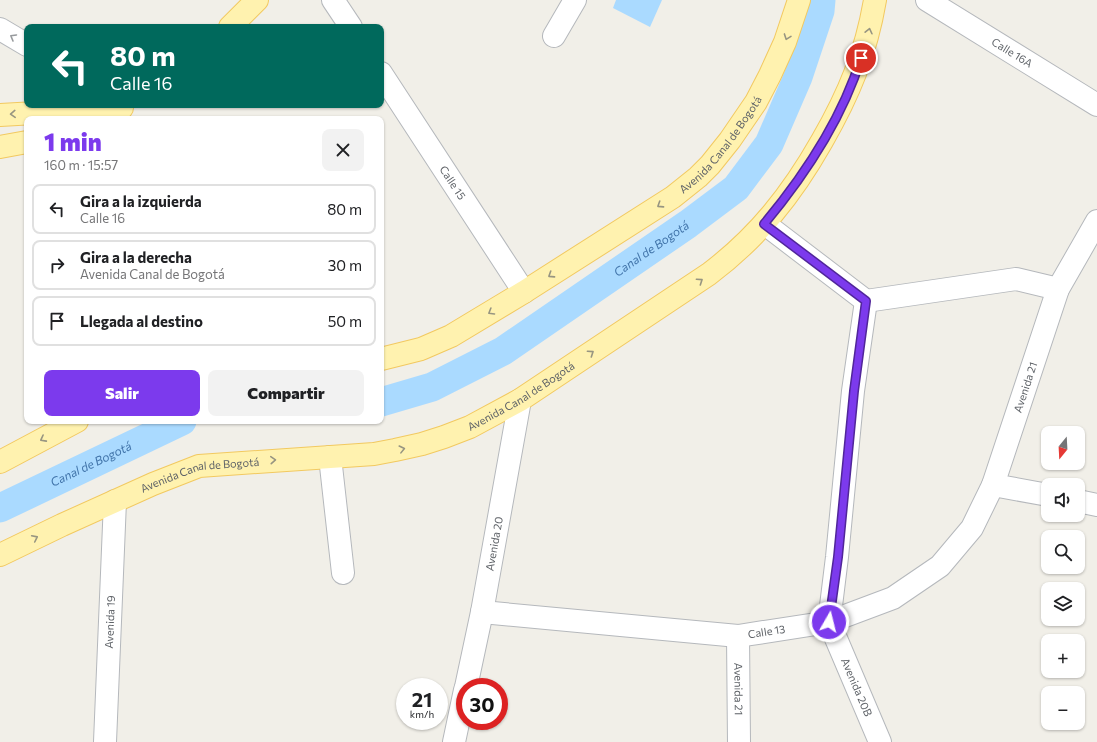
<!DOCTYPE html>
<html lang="es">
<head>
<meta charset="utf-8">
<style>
  :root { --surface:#fff; --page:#f2f2f2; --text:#202124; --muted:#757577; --line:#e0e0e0; --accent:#7c3aed }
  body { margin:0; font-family:Commissioner,sans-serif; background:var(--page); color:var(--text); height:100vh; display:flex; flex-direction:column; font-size:15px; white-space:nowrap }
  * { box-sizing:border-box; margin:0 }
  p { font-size:13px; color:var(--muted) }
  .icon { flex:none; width:22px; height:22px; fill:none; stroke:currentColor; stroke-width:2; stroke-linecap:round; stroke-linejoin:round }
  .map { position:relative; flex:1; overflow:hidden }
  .details { position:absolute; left:24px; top:116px; width:360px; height:308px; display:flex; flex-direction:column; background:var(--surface); border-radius:8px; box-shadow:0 1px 3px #0004 }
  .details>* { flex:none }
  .hud { position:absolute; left:24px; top:24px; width:360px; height:84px; border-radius:8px; box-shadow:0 1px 3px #0004; background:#00695c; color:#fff; overflow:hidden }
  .needle { width:26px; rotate:198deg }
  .tools { position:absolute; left:1041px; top:426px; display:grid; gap:8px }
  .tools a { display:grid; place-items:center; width:44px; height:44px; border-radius:8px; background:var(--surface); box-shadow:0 1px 3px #0004; font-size:20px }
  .speed { position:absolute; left:396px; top:678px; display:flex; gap:8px; font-size:20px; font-weight:700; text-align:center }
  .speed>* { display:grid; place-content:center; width:52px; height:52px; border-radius:50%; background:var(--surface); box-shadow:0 1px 3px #0004; line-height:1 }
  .speed small { font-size:10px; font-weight:400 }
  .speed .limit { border:6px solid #d22; background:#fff; color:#111 }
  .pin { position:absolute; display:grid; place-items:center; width:34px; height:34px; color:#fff; margin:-17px; border:2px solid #fff; border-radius:50%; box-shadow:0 1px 4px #0007 }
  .me { position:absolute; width:44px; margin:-22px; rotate:8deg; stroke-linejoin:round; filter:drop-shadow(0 0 3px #0008) }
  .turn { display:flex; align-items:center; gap:14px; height:84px; padding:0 20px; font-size:18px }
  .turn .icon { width:52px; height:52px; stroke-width:2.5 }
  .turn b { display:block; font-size:28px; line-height:34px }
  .round { display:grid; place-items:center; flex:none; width:42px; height:42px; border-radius:8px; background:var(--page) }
  .headline { display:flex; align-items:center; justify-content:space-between; height:68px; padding:0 20px }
  h1 { font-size:24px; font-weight:800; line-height:30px; color:var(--accent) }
  .button { display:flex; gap:8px; margin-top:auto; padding:8px 20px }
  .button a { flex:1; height:46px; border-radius:8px; background:var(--accent); color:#fff; font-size:16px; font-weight:800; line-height:46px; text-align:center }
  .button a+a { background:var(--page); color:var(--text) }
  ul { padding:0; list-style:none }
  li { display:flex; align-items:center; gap:12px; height:50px; margin:0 8px 6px; padding:0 12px; border:2px solid var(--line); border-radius:8px }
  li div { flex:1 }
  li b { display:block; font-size:15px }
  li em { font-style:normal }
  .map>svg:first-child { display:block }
  .water { fill:#aadaff }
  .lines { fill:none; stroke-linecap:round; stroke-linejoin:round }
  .canal { stroke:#aadaff; stroke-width:29 }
  .minor-casing { stroke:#b5b8bc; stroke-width:24 }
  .major-casing { stroke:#f2c960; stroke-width:24 }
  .minor { stroke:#fff; stroke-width:22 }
  .major { stroke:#fff2af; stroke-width:22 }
  .oneway { stroke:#979581 }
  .oneway2 { stroke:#979a9d }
  .route-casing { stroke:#51269a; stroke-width:10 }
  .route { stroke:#7c3aed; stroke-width:7 }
  .labels { text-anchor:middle; stroke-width:3; stroke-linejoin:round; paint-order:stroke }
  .street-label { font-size:11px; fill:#5f6368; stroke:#fff }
  .water-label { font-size:12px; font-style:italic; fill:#4174aa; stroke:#fff }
</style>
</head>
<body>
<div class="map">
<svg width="1097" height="742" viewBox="0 0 1097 742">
  <rect width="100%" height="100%" fill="#f1efe8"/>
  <path class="water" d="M616,0H662L650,27L613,8Z"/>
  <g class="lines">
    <g class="canal">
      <path id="s1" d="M381,402L432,387L503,351L688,224L736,188L769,144L798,77L820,11L821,0"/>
      <path id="s2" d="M0,508L182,421"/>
    </g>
    <g class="minor-casing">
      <g id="minor">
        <path d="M333,0L351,27"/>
        <path id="s3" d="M927,0L1097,105"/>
        <path d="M0,29L27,45"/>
        <path d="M554,36L575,0"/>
        <path id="s4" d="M381,73L524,292"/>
        <path d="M765,224L866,301"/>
        <path id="s5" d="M866,301L853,391L837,557L829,622L880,742"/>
        <path d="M866,301L1016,279L1058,289"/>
        <path d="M330,457L343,573"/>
        <path d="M993,485L1048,495"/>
        <path d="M1078,501L1097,505"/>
        <path id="s6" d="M482,612L738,636L829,622L893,598L940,566L972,528L993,485L1058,289L1097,221"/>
        <path id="s7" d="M738,636L739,742"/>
        <path id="s8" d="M466,687L482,612L520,400"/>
        <path id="s9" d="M105,742L115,501"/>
        <path d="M454,742L465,690"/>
      </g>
    </g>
    <g class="major-casing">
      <g id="major">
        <path d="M230,27L257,0"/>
        <path d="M0,115L122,108"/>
        <path d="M0,147L27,142"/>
        <path id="s10" d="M381,359L421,349L451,336L524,292L673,197L698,177L710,165L730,140L756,102L770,75L785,42L799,0"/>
        <path d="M0,462L77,421"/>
        <path id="s11" d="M0,555L62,525L153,484L199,466L374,454L395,450L422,444L444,437L470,427L520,400L709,274C758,237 792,194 822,141C849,94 866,53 875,0"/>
      </g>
    </g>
    <use href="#minor" class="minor"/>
    <use href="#major" class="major"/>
  </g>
  <defs><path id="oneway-chevron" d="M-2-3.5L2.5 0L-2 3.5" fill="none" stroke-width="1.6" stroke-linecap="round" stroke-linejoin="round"/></defs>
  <g class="oneway">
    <use href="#oneway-chevron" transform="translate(869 31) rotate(-77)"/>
    <use href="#oneway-chevron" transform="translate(787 37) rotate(110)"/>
    <use href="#oneway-chevron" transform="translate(13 114) rotate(177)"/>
    <use href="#oneway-chevron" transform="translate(660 205) rotate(147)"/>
    <use href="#oneway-chevron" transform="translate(551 275) rotate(147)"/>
    <use href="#oneway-chevron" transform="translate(700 281) rotate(-34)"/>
    <use href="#oneway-chevron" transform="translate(491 312) rotate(149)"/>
    <use href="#oneway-chevron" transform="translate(591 353) rotate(-34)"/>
    <use href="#oneway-chevron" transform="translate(43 439) rotate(152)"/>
    <use href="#oneway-chevron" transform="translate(402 449) rotate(-14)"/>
    <use href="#oneway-chevron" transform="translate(273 460) rotate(-4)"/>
    <use href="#oneway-chevron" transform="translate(35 538) rotate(-26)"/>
  </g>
  <use class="oneway2" href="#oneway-chevron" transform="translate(13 37) rotate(-150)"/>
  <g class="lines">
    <g class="route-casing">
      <path id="route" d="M829,622L838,557L854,391L866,301L764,224C805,175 842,119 861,58"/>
    </g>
    <use href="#route" class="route"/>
  </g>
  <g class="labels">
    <g class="street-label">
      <text dy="4" stroke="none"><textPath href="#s3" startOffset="100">Calle 16A</textPath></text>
      <text dy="4" stroke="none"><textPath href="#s10" startOffset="407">Avenida Canal de Bogotá</textPath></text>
      <text dy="4" stroke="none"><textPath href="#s4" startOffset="131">Calle 15</textPath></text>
      <text dy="4" stroke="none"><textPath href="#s6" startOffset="675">Avenida 21</textPath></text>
      <text dy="4" stroke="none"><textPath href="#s11" startOffset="553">Avenida Canal de Bogotá</textPath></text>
      <text dy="4" stroke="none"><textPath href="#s11" startOffset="217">Avenida Canal de Bogotá</textPath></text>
      <text dy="4" stroke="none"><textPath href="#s8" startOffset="146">Avenida 20</textPath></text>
      <text dy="4" stroke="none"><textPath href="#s9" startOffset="120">Avenida 19</textPath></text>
      <text dy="4" stroke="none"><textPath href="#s6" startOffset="286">Calle 13</textPath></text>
      <text dy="4" stroke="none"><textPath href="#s5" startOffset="394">Avenida 20B</textPath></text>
      <text dy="4" stroke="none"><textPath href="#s7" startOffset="53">Avenida 21</textPath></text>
    </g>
    <g class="water-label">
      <text dy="4" stroke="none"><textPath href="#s1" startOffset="313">Canal de Bogotá</textPath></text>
      <text dy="4" stroke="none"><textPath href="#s2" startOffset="101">Canal de Bogotá</textPath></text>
    </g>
  </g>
</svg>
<div class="tools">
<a><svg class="needle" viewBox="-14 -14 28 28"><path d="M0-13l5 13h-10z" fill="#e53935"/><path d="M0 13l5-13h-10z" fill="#757577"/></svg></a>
<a><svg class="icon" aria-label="sound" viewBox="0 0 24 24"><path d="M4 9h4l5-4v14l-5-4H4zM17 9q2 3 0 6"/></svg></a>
<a><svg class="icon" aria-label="search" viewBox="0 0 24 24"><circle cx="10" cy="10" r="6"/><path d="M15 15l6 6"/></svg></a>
<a><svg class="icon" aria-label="layers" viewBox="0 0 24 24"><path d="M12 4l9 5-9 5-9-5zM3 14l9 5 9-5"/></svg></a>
<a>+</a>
<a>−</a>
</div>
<div class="speed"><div>21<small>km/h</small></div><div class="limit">30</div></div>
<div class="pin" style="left:861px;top:58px;background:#d93025"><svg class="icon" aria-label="arrive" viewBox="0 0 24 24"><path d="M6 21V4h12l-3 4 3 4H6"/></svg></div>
<svg class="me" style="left:829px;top:622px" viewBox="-20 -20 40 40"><circle r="17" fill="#7c3aed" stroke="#fff" stroke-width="3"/><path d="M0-11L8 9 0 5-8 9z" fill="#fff"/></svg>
<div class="hud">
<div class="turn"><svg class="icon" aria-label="left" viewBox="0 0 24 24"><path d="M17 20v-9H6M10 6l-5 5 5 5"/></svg><div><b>80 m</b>Calle 16</div></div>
</div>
<section class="details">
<div class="headline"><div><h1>1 min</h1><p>160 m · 15:57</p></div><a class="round"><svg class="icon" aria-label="close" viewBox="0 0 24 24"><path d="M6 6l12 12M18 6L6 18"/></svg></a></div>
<ul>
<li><svg class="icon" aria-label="left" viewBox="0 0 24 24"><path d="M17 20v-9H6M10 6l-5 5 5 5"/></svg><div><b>Gira a la izquierda</b><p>Calle 16</p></div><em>80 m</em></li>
<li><svg class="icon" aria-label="right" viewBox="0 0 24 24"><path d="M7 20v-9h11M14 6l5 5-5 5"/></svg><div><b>Gira a la derecha</b><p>Avenida Canal de Bogotá</p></div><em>30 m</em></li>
<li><svg class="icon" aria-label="arrive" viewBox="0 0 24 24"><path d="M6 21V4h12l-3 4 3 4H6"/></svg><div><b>Llegada al destino</b></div><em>50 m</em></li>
</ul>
<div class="button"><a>Salir</a><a>Compartir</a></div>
</section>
</div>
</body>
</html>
